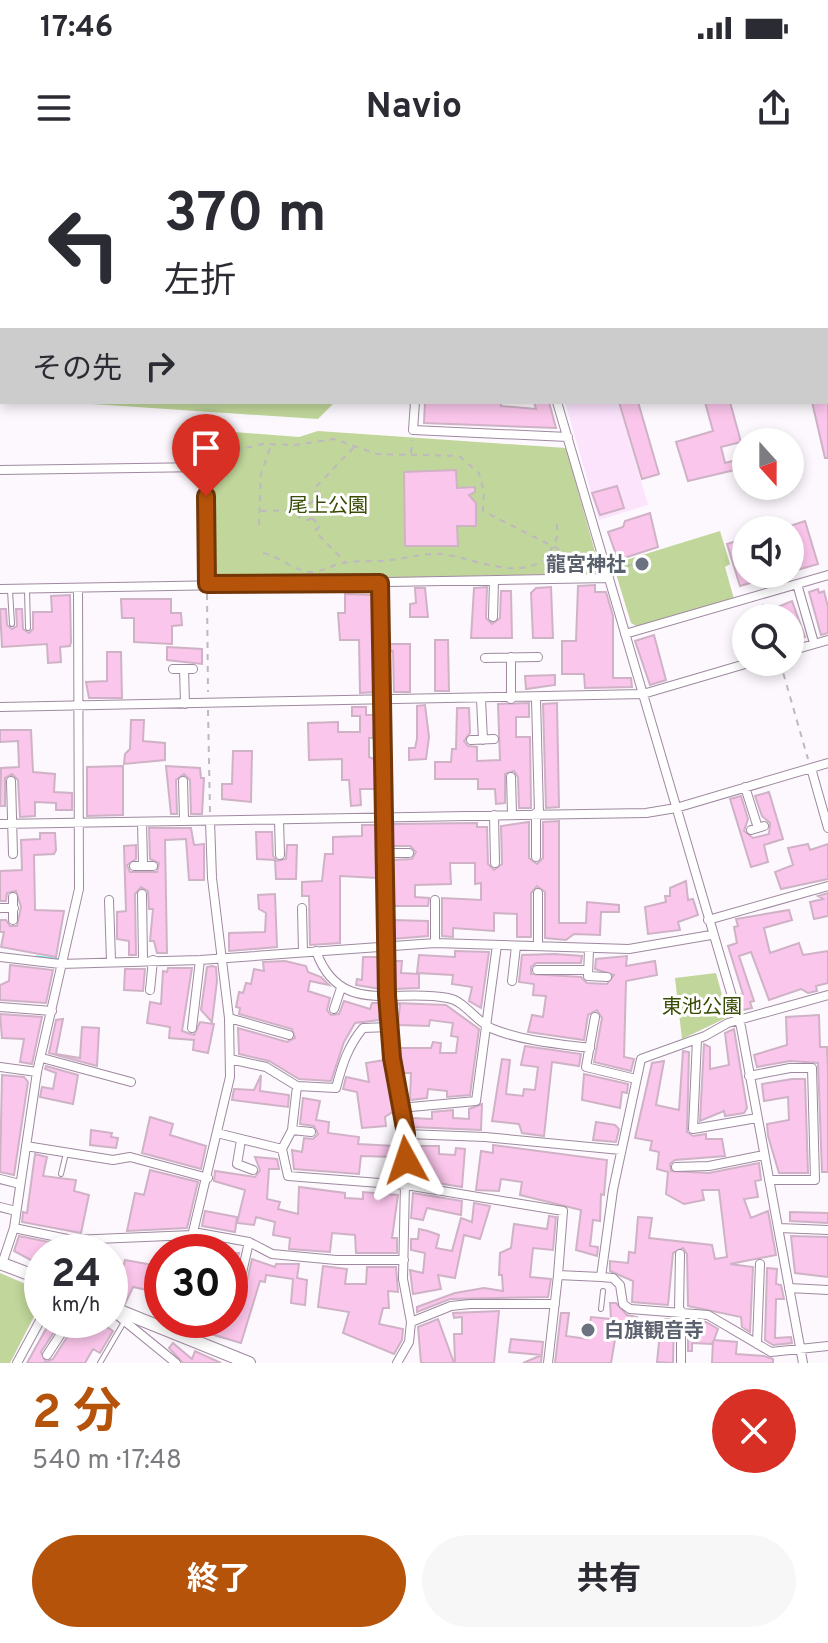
<!DOCTYPE html>
<html lang="ja">
<head>
<meta charset="utf-8">
<style>
  :root { --surface:#fff; --page:#f7f7f7; --text:#2b2b33; --muted:#7c7c81; --accent:#b45309 }
  body { margin:0; font-family:Overpass,"Noto Sans JP",sans-serif; background:var(--page); color:var(--text); height:100vh; display:flex; flex-direction:column; font-size:30px; white-space:nowrap }
  * { box-sizing:border-box; margin:0 }
  p { font-size:26px; color:var(--muted) }
  .icon { flex:none; width:44px; height:44px; fill:none; stroke:currentColor; stroke-width:2; stroke-linecap:round; stroke-linejoin:round }
  .map { position:relative; height:1203px; overflow:hidden }
  .drawer { display:flex; flex-direction:column; background:var(--surface); flex:1 }
  .drawer>* { flex:none }
  .top-card { position:absolute; left:0px; top:0px; width:828px; height:244px; box-shadow:0 4px 12px #0003; background:#fff; color:var(--text); overflow:hidden }
  .needle { width:52px; rotate:159deg }
  .fabs { position:absolute; left:732px; top:268px; display:grid; gap:16px }
  .fabs a { display:grid; place-items:center; width:72px; height:72px; border-radius:50%; background:var(--surface); box-shadow:0 4px 12px #0003; font-size:40px }
  .speed { position:absolute; left:24px; top:1074px; display:flex; gap:16px; font-size:40px; font-weight:700; text-align:center }
  .speed>* { display:grid; place-content:center; width:104px; height:104px; border-radius:50%; background:var(--surface); box-shadow:0 4px 12px #0003; line-height:1 }
  .speed small { font-size:20px; font-weight:400 }
  .speed .limit { border:12px solid #d22; background:#fff; color:#111 }
  .pin { position:absolute; display:grid; place-items:center; width:68px; height:68px; color:#fff; margin:-82px -34px; border-radius:50% 50% 50% 0; rotate:-45deg; box-shadow:0 0 8px #0007 }
  .pin .icon { rotate:45deg }
  .me { position:absolute; width:88px; margin:-44px; rotate:355deg; stroke-linejoin:round; filter:drop-shadow(0 0 6px #0008) }
  .turn { display:flex; align-items:center; gap:28px; height:168px; padding:0 32px; font-size:36px }
  .turn .icon { width:104px; height:104px; stroke-width:2.5 }
  .turn b { display:block; font-size:56px; line-height:68px }
  .then { display:flex; align-items:center; height:76px; padding:0 32px; background:#0003; gap:16px; font-size:30px }
  .round { display:grid; place-items:center; flex:none; width:84px; height:84px; border-radius:42px; background:var(--page) }
  .head { display:flex; align-items:center; justify-content:space-between; height:136px; padding:0 32px }
  h1 { font-size:48px; font-weight:700; line-height:60px; color:var(--accent) }
  .action { display:flex; gap:16px; margin-top:auto; padding:16px 32px }
  .action a { flex:1; height:92px; border-radius:48px; background:var(--accent); color:#fff; font-size:32px; font-weight:700; line-height:92px; text-align:center }
  .action a+a { background:var(--page); color:var(--text) }
  .status { display:flex; justify-content:space-between; align-items:center; height:56px; padding:0 40px; background:var(--surface); direction:ltr }
  .status svg { height:22px; fill:currentColor }
  header { display:flex; justify-content:space-between; align-items:center; height:104px; padding:0 32px; background:var(--surface); font-size:36px; font-weight:700 }
  .map>svg:first-child { display:block }
  .built { fill:#fce4fd }
  .green { fill:#c0d69a }
  .lines { fill:none; stroke-linecap:round; stroke-linejoin:round }
  .stream { stroke:#56edee; stroke-width:3 }
  .building { fill:#fbc6eb; stroke:#cfb2c6; stroke-width:2 }
  .lane-casing { stroke:#9f89a0; stroke-width:6 }
  .street-casing { stroke:#9f89a0; stroke-width:10 }
  .secondary-casing { stroke:#9f89a0; stroke-width:14 }
  .path { stroke:#beb8bf; stroke-width:2; stroke-dasharray:6 6; stroke-linecap:butt }
  .lane { stroke:#fff; stroke-width:4 }
  .street { stroke:#fff; stroke-width:8 }
  .secondary { stroke:#fff; stroke-width:12 }
  .rail-casing { stroke:#a19aa1; stroke-width:6 }
  .rail { stroke:#fff; stroke-width:3; stroke-dasharray:9; stroke-linecap:butt }
  .route-casing { stroke:#753606; stroke-width:20 }
  .route { stroke:#b45309; stroke-width:14 }
  .worship-dot { fill:#6b7280; stroke:#fff; stroke-width:3 }
  .labels { text-anchor:middle; stroke-width:6; stroke-linejoin:round; paint-order:stroke }
  .park-label { font-size:20px; fill:#394c04; stroke:#fff }
  .worship-label { font-size:20px; font-weight:bold; fill:#5b616d; stroke:#fff; text-anchor:end }
</style>
</head>
<body>
<div class="status"><b>17:46</b><svg viewBox="0 0 49 12"><path d="M0 12V9h3v3zM5 12V6h3v6zM10 12V3h3v9zM15 12V0h3v12zM26 1h20v11H26zM47 4h2v5h-2z"/></svg></div>
<header><svg class="icon" aria-label="menu" viewBox="0 0 24 24"><path d="M4 6h16M4 12h16M4 18h16"/></svg>Navio<svg class="icon" aria-label="share" viewBox="0 0 24 24"><path d="M12 15V3M7 8l5-5 5 5M5 13v7h14v-7"/></svg></header>
<div class="map">
<svg width="828" height="1203" viewBox="0 0 828 1203">
  <rect width="100%" height="100%" fill="#fcf8fd"/>
  <path class="built" d="M565,242H618L648,345L599,360Z"/>
  <path class="green" d="M62,242H335L318,259Z
    M209,270L299,277L318,271L566,288L601,413L210,422Z
    M720,371L730,404L725,407L734,439L638,467L631,463L613,404Z
    M716,813L728,857L682,879L675,818Z
    M0,1113L42,1131V1141L10,1203H0Z"/>
  <g class="lines">
    <path class="stream" d="M37,797L61,800"/>
  </g>
  <path class="building" d="M425,242H501V246L536,249L534,242H549L556,268L424,263Z
    M619,242H638L659,314L642,319Z
    M705,242H730L741,282L721,287L725,303L736,300L739,309L688,321L676,282L713,271Z
    M812,242H828V298H825Z
    M456,310L457,328L475,327V332L469,335L476,343V366H457L458,386H405L404,312Z
    M617,326L624,348L600,355L592,333Z
    M650,353L658,387L618,400L608,372L623,367L625,361Z
    M805,361L818,404L790,412V366Z
    M746,378V414L775,416L740,426L727,384Z
    M595,425V432H606L613,456V518H631L632,527L585,528L584,514H562V481H576L578,426Z
    M487,427L486,458L492,464L500,458L501,431H511L512,478H471L474,428Z
    M551,427L553,478H533L531,433L536,428Z
    M415,428H425L428,457H410V444L416,443Z
    M818,429L819,433L824,431L828,447V473L821,475L809,432Z
    M345,434L373,435L375,532L360,533L359,480H340L338,453H345Z
    M70,435L71,482L70,486L60,487L61,502L48,503L47,484L2,487L0,449H6L7,465L12,469L17,466L16,449H22L23,469L29,473L33,469V452H52L51,436Z
    M121,439H171V453H181L182,465L172,466V484L134,482V458H122Z
    M792,441L805,477L790,482V458L756,456Z
    M654,475L666,520L650,525L635,481Z
    M435,480H448L449,531H435Z
    M388,484H410V532H394L393,491L388,492Z
    M167,487L202,489V504L167,500Z
    M107,492H121L122,538H89L86,522L107,521Z
    M555,515V525L526,529L525,516Z
    M529,543V557H516V577H530L531,648H519L518,617L514,611L505,614V643L496,644L495,629H478V619H435V602H451L452,589H456L457,548H469L470,573L464,581L468,586L477,587V601L500,600L498,544Z
    M557,543L559,647L546,648L543,544Z
    M425,545L429,577L426,599L409,600V588H415L417,579V546Z
    M352,547H366V555H375L373,578H369V597L376,600V629H360L361,645L351,646L349,620H342V599L309,600L308,563L338,562V572H360V556H352Z
    M131,560H144L143,581L165,583V600L124,604L125,594L130,589Z
    M0,570H31L33,612L55,614L54,632L72,633V650H56V643L35,642V656L20,657L18,620L12,614L5,618V646H0L1,608L19,607L18,581L0,582Z
    M233,591H252L251,642L222,639V624H232Z
    M123,606V655L87,656V607Z
    M166,606L200,608L201,618H204L202,654H191L190,620L184,614L176,620L177,654H171Z
    M769,632L783,679L764,685L768,702L751,707L730,639L741,636L748,659L744,671L753,678L769,674L770,663L762,656L755,636Z
    M559,661V763H586L587,742L619,745V752H601L600,775L574,774L566,780L545,778V732L537,726L531,733V777H517V754L494,753V771L453,768V777L442,776V738L481,740V723L475,724V703H450L451,724L415,725V737L429,738L428,746H395L392,742V700L412,699L416,692L410,686H391V664L477,663V667H487L488,704L494,710L502,704L501,666L529,662V698L537,704L543,698V662Z
    M362,665H377L378,718L340,716V783L310,785L309,736H302V722L322,721L325,694H333V677L362,676Z
    M149,668H191L194,685L204,684V720H189L186,679L165,680L167,793H157L154,781H150L153,749H149L148,731L141,727L135,734L136,795H129V781L117,779V752L126,751L124,686L136,685V699L127,705L130,712H157L159,703L150,699Z
    M256,672H272L273,696L277,701L286,699L287,685H297L296,719H276L275,700L257,699Z
    M40,673H55L56,690L54,694L34,695L35,750L64,751L56,797L1,787L4,772H0V760H6L10,766H17L21,747L16,731L7,733L6,741H0V711L22,710L21,680L40,679Z
    M808,684L810,690L828,684V719L781,729L775,712L793,705L788,688Z
    M686,721L688,740L693,739L698,755L678,762L680,770L648,774L645,747L666,742L665,736H670V728Z
    M828,733V756L814,759L810,742L823,739L818,736Z
    M275,734L277,787L229,791V773L265,772L266,753L259,749L258,735Z
    M789,750L792,760L764,768L770,793L799,783L803,795L828,791V823L816,826L817,831L808,833L801,829L769,840L751,792L739,796L754,841L750,842L752,848L743,850L739,835L743,834L728,786L737,783L734,767L738,766L736,759Z
    M393,760L428,761V776L393,779Z
    M455,791L489,792L481,848L469,841L472,827L452,824L453,815L417,813L419,795L455,797Z
    M555,794L582,796L581,803H536L531,807V814L581,817L587,823L607,824L614,815L595,809L596,799L627,796L626,806L655,801L657,815L626,821L624,897L634,899L631,911L594,902L602,858L597,850L588,855L584,880L528,872L532,855L543,857L546,836L533,835L534,824L519,822L522,795Z
    M363,797H379L380,829L356,825L357,819L362,820Z
    M285,801L306,806L308,812L321,817L329,825L310,821L308,831L330,838L327,850L331,855L339,854L344,841L370,849L372,843H381L379,860L355,863L344,882L331,921L299,919L269,901L239,894L238,868L287,882L295,878L292,869L239,854L240,848L236,847L239,832L243,833L246,823L251,824L254,809L264,811L263,802Z
    M393,801H402L401,813L419,814V828L394,829Z
    M10,805L53,810L46,843L0,840V825L9,821Z
    M212,806L216,807L217,821L212,862L201,850L207,807Z
    M168,808H192L182,871L194,875L200,862L214,864L208,893L193,890L194,880L169,878L170,867L147,863L150,842L161,844L163,811L167,812Z
    M125,809H145L143,831L124,830Z
    M395,843L446,845L479,869L470,935L447,937V931L428,929L427,938L410,940L411,913H402L398,888H431L433,882L441,883L440,893H456L458,877L451,876L453,863L430,860L429,866L398,865L400,845Z
    M0,854L42,857L32,904L20,902L24,879L2,878Z
    M819,855L820,887H827L828,913V1012H822L818,903L790,901L757,907L754,895L787,885L786,857Z
    M63,859L56,894L80,898L82,867L99,868L97,906L49,893L56,860Z
    M734,869L747,948L744,953L725,956L724,951L700,961L704,884L710,887V909L729,905L725,873Z
    M525,886L581,894L579,906L552,902L544,976L522,973L519,964L492,961L502,899L510,900L506,934L523,936L524,929L535,930L538,907L521,905Z
    M683,891L689,892L687,972L693,976L706,974V979H722L725,996L675,1000L670,1004L671,1011L709,1013L759,1003L761,1020L755,1021L758,1037L744,1039L751,1058L768,1051L776,1095L730,1104L753,1107L750,1172L742,1167L741,1157L688,1146L687,1094L683,1088L673,1093L668,1145L632,1142L633,1121L610,1111V1101L628,1103L629,1092L635,1093L638,1057L652,1058L649,1078L712,1085L715,1099L727,1097L719,1030H702L704,1040L684,1044L666,1034L668,1012L657,1009L659,992L650,990L652,981L635,978L652,903L664,901L656,945L679,950Z
    M385,900L394,951L385,957L386,966L362,968L357,932L343,929L346,917L369,922L366,903Z
    M46,906L78,915L73,944L40,937L42,927L53,929L56,913L45,909Z
    M584,914L628,924L627,933L622,932L620,948L582,940Z
    M2,915L24,917L28,922L14,1015L0,1012Z
    M261,915L260,931L289,935L288,947L232,940L234,929L254,930Z
    M792,919H805L808,1013H779L768,976L767,964L789,960L788,937L764,941L762,924Z
    M303,938L320,941L316,960L329,962L328,973L359,977L358,984L395,986L394,997L361,996L359,1014L294,1009L292,990L302,992L304,978L313,979L318,974L314,966L300,964Z
    M482,944L481,970L412,967L411,958L432,959V952L453,950V958L469,959V949Z
    M150,957L173,964L170,975L206,986L201,1009L142,993Z
    M596,962L615,965L619,969L616,982L593,980Z
    M91,970L112,973L111,977L118,978L116,988L90,985Z
    M493,985L607,1000L604,1035L601,1034L600,1061L593,1060L591,1078L590,1086L598,1087L597,1096L576,1090L581,1050L520,1035L522,1022L501,1019L499,1031L476,1030L481,991L493,993Z
    M413,986H439V994L455,995L456,988L465,989L462,1027L419,1020L421,1011L412,1008Z
    M35,994L47,997L43,1016L76,1020L74,1031L89,1035L81,1073L22,1062L23,1052L27,1053Z
    M255,997L277,999L279,1009H269L267,1039L280,1042L278,1049L298,1054L299,1027L345,1033V1038L363,1039V1032L398,1035L392,1078H397V1093H356L355,1075L332,1073L330,1092L289,1089L290,1078L273,1075L275,1062L256,1057L254,1065L237,1063L245,1030L214,1021L215,1011L255,1017L260,1010Z
    M150,1010L198,1022L187,1068L127,1071L135,1033L144,1035Z
    M413,1033L462,1041L461,1055L427,1048L423,1060L411,1058Z
    M474,1043L490,1046L489,1050L480,1079L464,1075L455,1118L438,1115L441,1129L413,1134L410,1110L423,1113L425,1093L411,1090V1079H418L419,1069L428,1071L439,1075L436,1088L452,1091L461,1058L472,1062Z
    M205,1051L237,1057L235,1072L202,1066Z
    M790,1052L828,1053V1063L790,1061Z
    M549,1056L556,1057L553,1090L533,1088L530,1117L551,1119L548,1137L450,1139L417,1152V1147L455,1133L484,1128L503,1131L502,1115H499L500,1093L511,1088L514,1064L547,1069Z
    M19,1076L59,1084L57,1092H42V1106L14,1091Z
    M791,1076L828,1077V1117L795,1113Z
    M230,1093H239L234,1116L239,1124L247,1121L252,1099L275,1107L276,1104H299L297,1118L307,1120L305,1145L291,1143L293,1119L266,1115L265,1122L260,1121L241,1183L180,1165L182,1160H230Z
    M125,1100L153,1105L152,1109L162,1111V1129L148,1125L147,1130L133,1127L125,1144L110,1138V1127H118Z
    M323,1106L347,1109L345,1124H366L367,1107H396L398,1132L388,1131L389,1148H383L379,1164L403,1169L402,1180L394,1194L343,1173L349,1152L318,1147Z
    M767,1108L777,1109L776,1124L781,1125L784,1139H776L775,1178L791,1177L792,1183L773,1185L765,1180Z
    M610,1143H616L627,1155L637,1157L635,1165L618,1162L611,1203H555L561,1153H569L566,1176L588,1179L591,1157L611,1159Z
    M499,1151L494,1203H455L454,1174H462V1157L454,1158L453,1153Z
    M438,1159L454,1203H421L418,1167Z
    M665,1159H674L673,1203L657,1202L661,1163H665Z
    M51,1160H62L41,1192L46,1202L53,1199L71,1171L76,1175L84,1160H96L113,1171L100,1193L93,1189L85,1203H27Z
    M688,1160L706,1162L718,1169L714,1180L737,1182L736,1194L764,1196L773,1199V1203H712L713,1181L712,1184L692,1183V1191H688Z
    M511,1179L543,1182L541,1203H523L542,1195L509,1192Z
    M173,1183L192,1199L195,1191L221,1203H183L169,1188Z"/>
  <g class="lines">
    <g class="lane-casing">
      <path id="lane" d="M570,2L575,0
        M0,42H2
        M10,430L12,464
        M27,430L28,468
        M61,1014L66,993
        M601,1149L603,1131
        M100,1203L124,1162"/>
    </g>
    <g class="street-casing">
      <path id="street" d="M826,19H828
        M415,242L413,270L568,277
        M557,242L741,867L803,1203
        M0,310L205,307L207,424
        M380,423L387,835L392,898L406,974L403,1119L411,1162L409,1182L397,1203
        M797,424L814,483
        M0,429L609,418
        M493,457L494,421
        M625,474L828,415
        M790,491L828,480
        M511,497V539
        M485,498L538,497
        M173,509H193
        M184,509L185,544
        M481,539L483,580
        M536,539L539,653
        M0,547L643,534L752,502
        M471,580L494,579
        M811,608L828,668
        M511,617L512,654
        M11,621L13,694
        M183,621L184,661
        M745,627L758,668
        M494,655L495,703
        M279,660L280,695
        M142,662L143,705
        M0,664L646,653L676,648L828,603
        M751,670L764,666
        M386,693H409
        M536,697V653
        M134,706H153
        M538,733V786
        M142,734L143,800
        M109,740L111,801
        M435,740V783
        M0,748H14
        M302,748L303,792
        M13,760V737
        M708,760L828,726
        M589,789L588,816L607,817
        M316,791C340,858 395,827 448,838C465,841 477,863 493,869C523,881 558,884 590,888
        M0,797L60,804L200,800L435,783L629,789L711,775
        M537,810H588
        M512,821L516,786
        M150,830L153,800
        M0,847L52,851
        M334,849L341,828
        M595,857L586,907L636,919
        M229,858L289,875
        M192,868L200,800
        M697,879L693,969L757,958
        M42,898L131,922
        M230,899L266,907L297,926L336,928C342,905 348,886 363,868L390,867
        M0,907L37,912
        M749,916L790,908H812L815,1020H769
        M400,948L476,941L497,785
        M292,970L311,972
        M217,973L282,989L288,1016L406,1025L563,1051L558,1115
        M406,974L485,977L621,990
        M241,980L237,1004L253,1010
        M26,986L113,1000L130,997L208,1018
        M282,989L292,970L297,926
        M676,1007L709,1006L764,995
        M0,1019L20,1024
        M0,1047L16,1051
        M14,1068L72,1080L193,1075
        M779,1068L828,1070
        M193,1072L249,1082L272,1094L336,1100H404
        M193,1092V1072L230,917L229,858L212,718L210,661
        M2,1104L14,1068L37,912L79,729L78,428
        M241,1117L249,1082
        M601,1117L613,1118L620,1125L623,1144L630,1149L708,1155L771,1192L828,1186
        M789,1128L828,1130
        M111,1150L176,1203
        M679,1151L680,1094
        M411,1162L451,1146L470,1144H555
        M757,1184L760,1104
        M47,1195L70,1160
        M17,1203L42,1157
        M548,1203L558,1115L601,1117L613,1030L641,899L705,876L728,863L828,835
        M681,1203V1151"/>
    </g>
    <g class="secondary-casing">
      <path id="secondary" d="M0,174H2
        M826,182H828
        M0,1103L42,1119
        M110,1147L249,1203"/>
    </g>
    <path class="path" d="M826,196H828
      M223,293L263,284L295,285L334,279L377,294L459,296L479,313L484,332L483,351L584,402L586,410
      M411,293L412,280
      M297 351a9 9 0 1 1 18 0a9 9 0 1 1-18 0Z
      M310,344L319,334L314,329L354,287
      M261,351L295,350
      M312,358L320,366L315,371L345,402
      M259,365L261,314L271,285
      M263,393C280,396 296,413 313,412C323,411 333,405 342,403C358,400 375,402 391,400C408,398 423,393 440,394C474,397 513,421 546,399L557,378V362
      M616,409L642,402
      M207,434L208,532
      M763,444L768,458
      M780,502L808,599
      M208,550L210,652"/>
    <use href="#lane" class="lane"/>
    <use href="#street" class="street"/>
    <use href="#secondary" class="secondary"/>
    <g class="rail-casing">
      <path id="rail" d="M542,2L547,0"/>
    </g>
    <use href="#rail" class="rail"/>
  </g>
  <g class="lines">
    <g class="route-casing">
      <path id="route" d="M206,336L207,424L380,423L387,835L392,898L406,974V1000"/>
    </g>
    <use href="#route" class="route"/>
  </g>
  <g class="worship-dot">
    <circle cx="642" cy="404" r="8"/>
    <circle cx="588" cy="1170" r="8"/>
  </g>
  <g class="labels">
    <g class="park-label">
      <text x="328" y="352">尾上公園</text>
      <text x="702" y="853">東池公園</text>
    </g>
    <g class="worship-label">
      <text x="626" y="411">龍宮神社</text>
      <text x="604" y="1177" text-anchor="start">白旗観音寺</text>
    </g>
  </g>
</svg>
<div class="fabs">
<a><svg class="needle" viewBox="-14 -14 28 28"><path d="M0-13l5 13h-10z" fill="#e53935"/><path d="M0 13l5-13h-10z" fill="#7c7c81"/></svg></a>
<a><svg class="icon" aria-label="sound" viewBox="0 0 24 24"><path d="M4 9h4l5-4v14l-5-4H4zM17 9q2 3 0 6"/></svg></a>
<a><svg class="icon" aria-label="search" viewBox="0 0 24 24"><circle cx="10" cy="10" r="6"/><path d="M15 15l6 6"/></svg></a>
</div>
<div class="speed"><div>24<small>km/h</small></div><div class="limit">30</div></div>
<div class="pin" style="left:206px;top:336px;background:#d93025"><svg class="icon" aria-label="arrive" viewBox="0 0 24 24"><path d="M6 21V4h12l-3 4 3 4H6"/></svg></div>
<svg class="me" style="left:406px;top:1000px" viewBox="-20 -20 40 40"><path d="M0-17L14 15 0 8-14 15z" fill="#b45309" stroke="#fff" stroke-width="4"/></svg>
<div class="top-card">
<div class="turn"><svg class="icon" aria-label="left" viewBox="0 0 24 24"><path d="M17 20v-9H6M10 6l-5 5 5 5"/></svg><div><b>370 m</b>左折</div></div>
<div class="then">その先<svg class="icon" aria-label="right" viewBox="0 0 24 24"><path d="M7 20v-9h11M14 6l5 5-5 5"/></svg></div>
</div>
</div>
<section class="drawer">
<div class="head"><div><h1>2 分</h1><p>540 m · 17:48</p></div><a class="round" style="background:#d93025;color:#fff"><svg class="icon" aria-label="close" viewBox="0 0 24 24"><path d="M6 6l12 12M18 6L6 18"/></svg></a></div>
<div class="action"><a>終了</a><a>共有</a></div>
</section>
</body>
</html>
